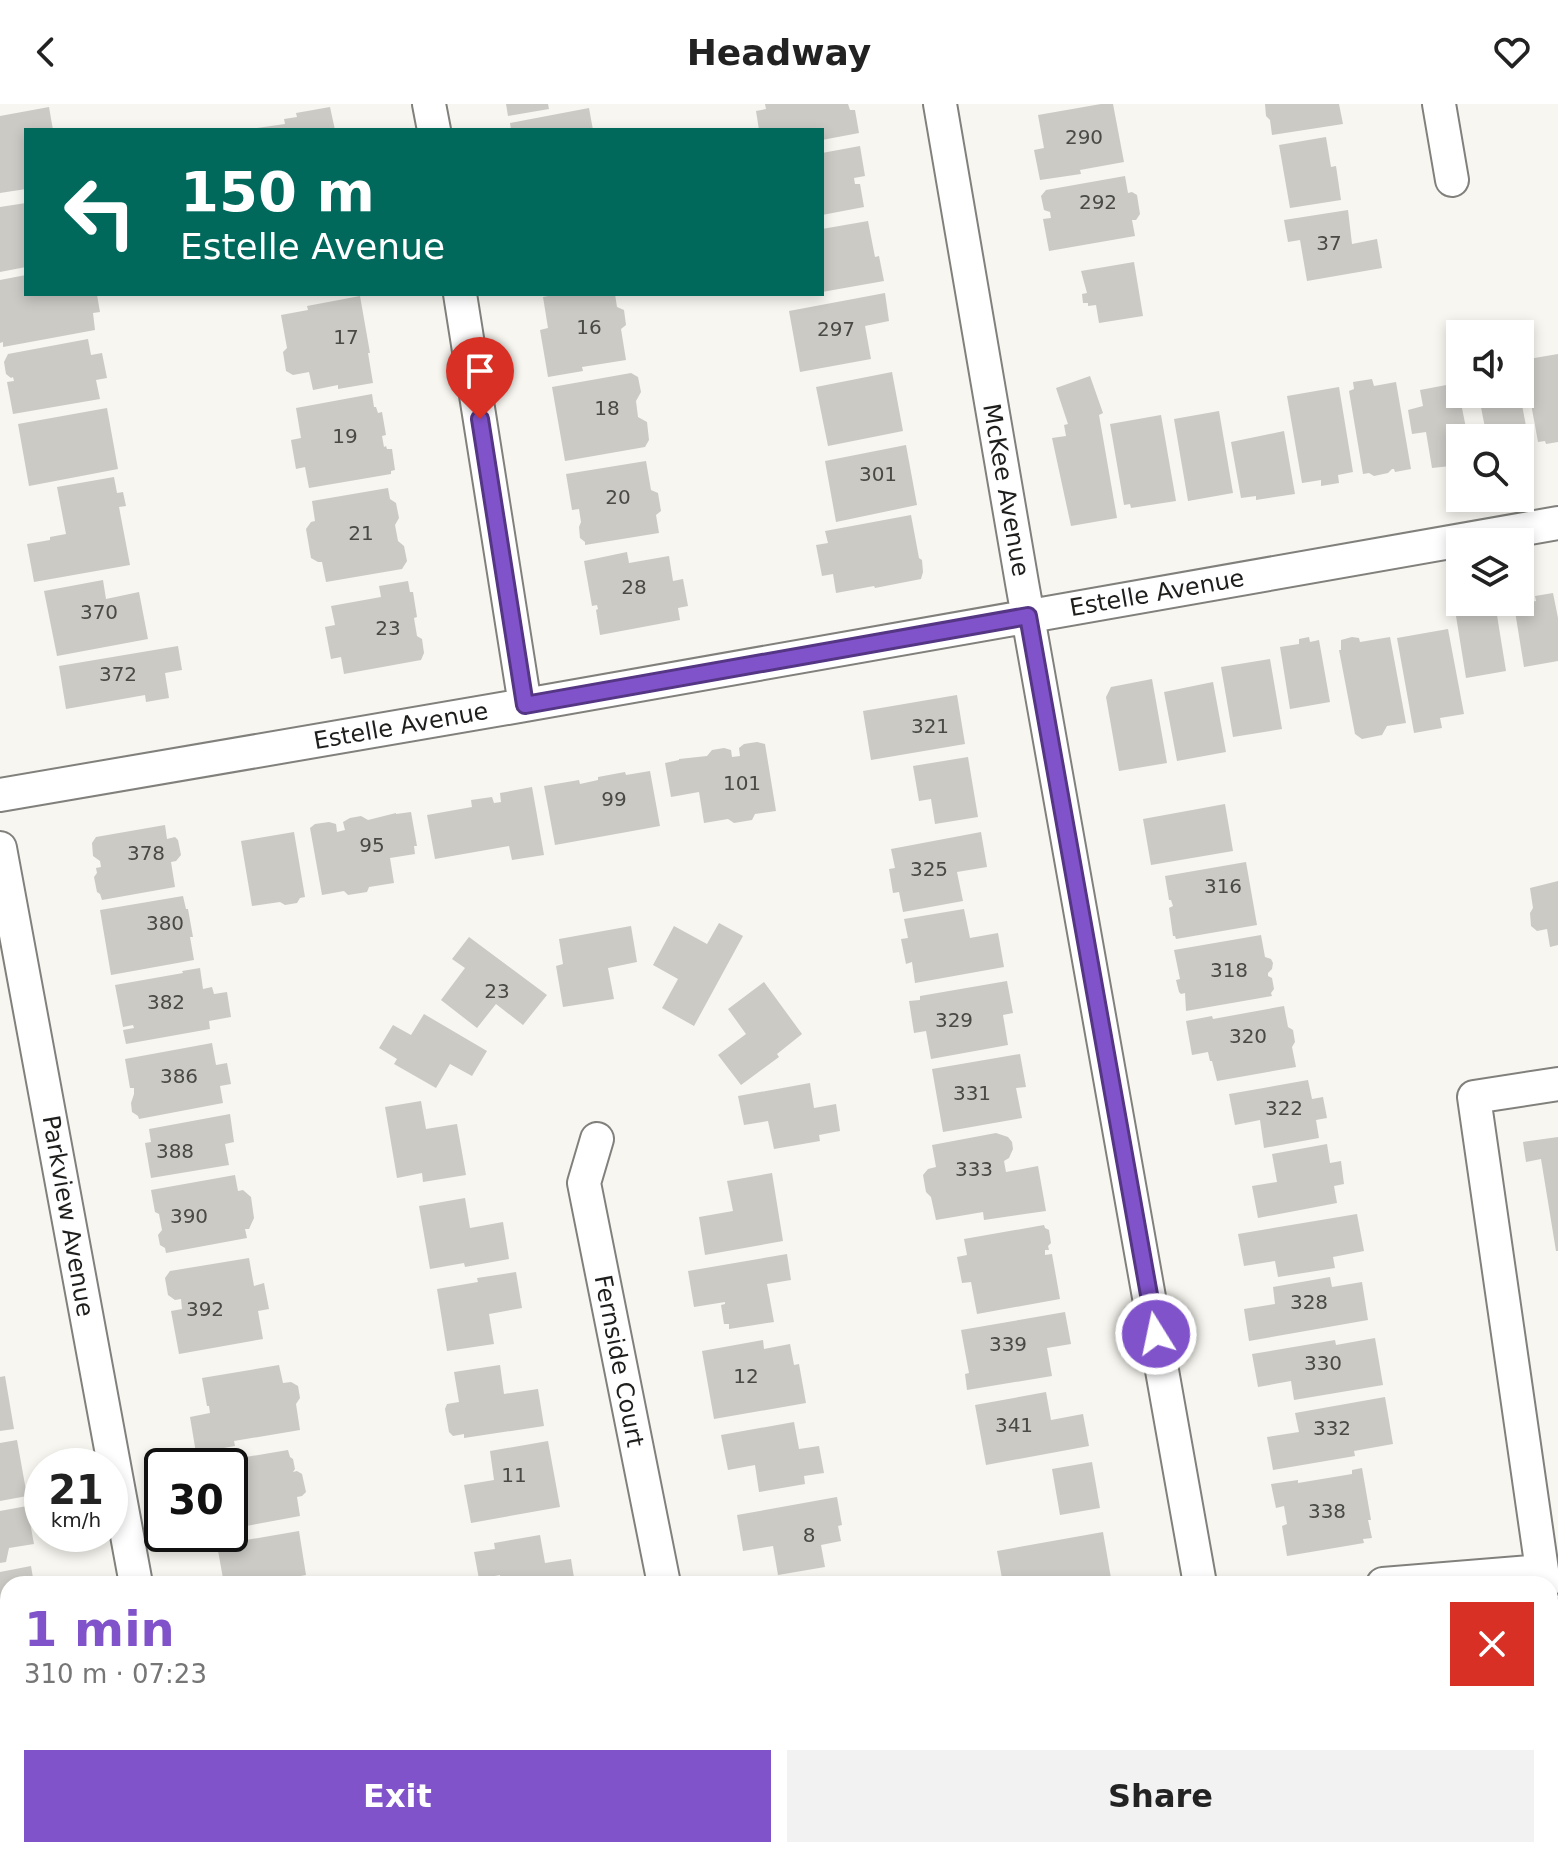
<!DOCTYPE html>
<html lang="en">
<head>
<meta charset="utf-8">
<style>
  :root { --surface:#fff; --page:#f2f2f2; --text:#222; --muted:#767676; --accent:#8153cb }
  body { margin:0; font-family:"DejaVu Sans",sans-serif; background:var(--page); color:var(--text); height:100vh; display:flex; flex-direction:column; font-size:30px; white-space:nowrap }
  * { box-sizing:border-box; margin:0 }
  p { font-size:26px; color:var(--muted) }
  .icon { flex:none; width:44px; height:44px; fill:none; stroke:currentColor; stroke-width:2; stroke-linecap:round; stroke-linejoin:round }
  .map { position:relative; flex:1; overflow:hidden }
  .drawer { position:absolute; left:0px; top:1472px; width:1558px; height:282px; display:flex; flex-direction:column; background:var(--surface); border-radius:24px 24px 0 0; box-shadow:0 4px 12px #0003 }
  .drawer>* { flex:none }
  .hud { position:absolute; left:24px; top:24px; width:800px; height:168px; border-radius:0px; box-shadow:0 4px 12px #0003; background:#00695c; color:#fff; overflow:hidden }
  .tools { position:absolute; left:1446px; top:216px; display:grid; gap:16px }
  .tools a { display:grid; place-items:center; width:88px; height:88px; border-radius:0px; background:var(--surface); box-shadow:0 4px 12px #0003; font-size:40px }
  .speed { position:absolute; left:24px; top:1344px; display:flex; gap:16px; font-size:40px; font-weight:700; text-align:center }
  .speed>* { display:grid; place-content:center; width:104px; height:104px; border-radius:50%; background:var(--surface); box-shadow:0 4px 12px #0003; line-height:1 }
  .speed small { font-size:20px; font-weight:400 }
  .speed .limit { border:4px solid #111; border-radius:12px; background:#fff; color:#111 }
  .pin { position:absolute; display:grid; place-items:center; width:68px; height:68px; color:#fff; margin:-82px -34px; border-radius:50% 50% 50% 0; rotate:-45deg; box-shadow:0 0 8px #0007 }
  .pin .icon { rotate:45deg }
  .me { position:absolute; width:88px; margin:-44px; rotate:350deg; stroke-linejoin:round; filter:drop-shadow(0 0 6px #0008) }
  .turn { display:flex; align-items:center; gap:28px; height:168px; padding:0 24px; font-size:36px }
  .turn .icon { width:104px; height:104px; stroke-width:2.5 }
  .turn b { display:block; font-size:56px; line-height:68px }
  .round { display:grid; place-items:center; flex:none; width:84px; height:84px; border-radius:0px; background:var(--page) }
  .summary { display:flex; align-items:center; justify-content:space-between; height:136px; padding:0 24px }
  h1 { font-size:48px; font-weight:700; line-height:60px; color:var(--accent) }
  .cta { display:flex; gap:16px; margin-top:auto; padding:16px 24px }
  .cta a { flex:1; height:92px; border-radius:0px; background:var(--accent); color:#fff; font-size:32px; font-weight:700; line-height:92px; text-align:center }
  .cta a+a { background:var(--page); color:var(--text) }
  header { display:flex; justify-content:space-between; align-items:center; height:104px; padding:0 24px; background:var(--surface); font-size:36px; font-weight:700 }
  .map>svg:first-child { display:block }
  .building { fill:#cbcac5 }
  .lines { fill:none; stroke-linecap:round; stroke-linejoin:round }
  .minor-casing { stroke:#81807c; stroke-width:36 }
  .minor { stroke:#fff; stroke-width:32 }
  .route-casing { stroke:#543684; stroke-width:20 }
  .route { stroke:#8153cb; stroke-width:14 }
  .labels { text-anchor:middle; stroke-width:6; stroke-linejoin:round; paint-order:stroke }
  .number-label { font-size:20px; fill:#494946 }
  .street-label { font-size:24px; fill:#1e1e1c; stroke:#fff }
</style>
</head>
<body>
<header><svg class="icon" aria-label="back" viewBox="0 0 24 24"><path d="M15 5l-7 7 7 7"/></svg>Headway<svg class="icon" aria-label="heart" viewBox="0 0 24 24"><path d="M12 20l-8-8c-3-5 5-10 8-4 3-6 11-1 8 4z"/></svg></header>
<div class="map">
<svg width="1558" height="1753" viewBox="0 0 1558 1753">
  <rect width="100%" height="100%" fill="#f7f6f0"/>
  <path class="building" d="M506,0H548L549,5L508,12Z
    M765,0H848L850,6H855L859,29L822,36V26H759L756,7L766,5Z
    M1101,0H1113L1124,58L1080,66L1081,70L1040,76L1034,46L1044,44L1038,11Z
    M1265,0H1339L1343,20L1272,31L1270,16L1266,12Z
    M49,3L53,26H26V85L0,89V12Z
    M330,3L335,26H257V24L285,20L284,15L297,13L296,9Z
    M589,4L593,26H511L510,19Z
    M1326,33L1331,63L1336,62L1341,96L1290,104L1279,41Z
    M860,42L865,72L854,74L855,80H860L864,103L822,111V49Z
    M1125,72L1128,89L1132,88L1137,91L1140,110L1136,116H1132L1135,132L1049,147L1043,115L1051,114L1050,108L1044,106L1041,92L1046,86Z
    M26,99V163L0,168V103Z
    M1348,106L1352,140L1377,135L1382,164L1307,177L1300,136L1288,138L1284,116Z
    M868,117L875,153L879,152L884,177L822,188V125Z
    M1134,158L1143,212L1099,219L1096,201L1088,202V199H1083L1082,190L1087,189L1081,167Z
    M26,171V190L97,191L100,208L93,209L95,226L3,243V238L0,239V176Z
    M885,189L889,217L865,222L871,255L800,268L789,207Z
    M559,190H615L617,203L624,206L626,221L621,225L626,256L582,263L583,267L548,273L540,226L548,224L543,193Z
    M360,192L370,249H368L373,279L338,285V281L313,286L309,268L293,271L286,267L283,248L287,244L281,211L308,206L307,202Z
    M88,235L91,251L102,249L107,274L96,276L100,295L13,310L7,278L14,277L13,273L11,274L6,270L4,258L8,250Z
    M1558,250V338L1546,340L1545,337L1538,338L1523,256Z
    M892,268L903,327L828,342L816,283Z
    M631,269L638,273L641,288L636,297L638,313L647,318L649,336L645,343L565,357L552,283Z
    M1090,272L1103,309L1099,311L1117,414L1071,422L1052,334L1066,332L1064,321L1068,320L1056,284Z
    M1372,275L1374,282L1396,278L1411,365L1395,368L1394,365H1392L1388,369L1374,372L1369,369L1363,370L1349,287L1354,285L1353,278Z
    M1457,279L1468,334H1460V361L1432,364L1426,328L1412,330L1408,306L1423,302L1420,286Z
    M1339,283L1353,368L1338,371L1339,379L1321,382V376L1302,379L1287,292Z
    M372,290L374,303H376L378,309L382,308L386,331L382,332L384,343L386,342L387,345H392L395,366L391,367V370L309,384L305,363L296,365L291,336L301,334L296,304Z
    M1496,290H1520L1531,349L1520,351V334H1487L1479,293Z
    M107,304L118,365L29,382L18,320Z
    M1219,307L1233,389L1188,397L1174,315Z
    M1161,311L1176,397L1131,404L1130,400L1124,401L1110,320Z
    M1284,327L1295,390L1256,396V392L1241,394L1231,338Z
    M906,341L917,401L836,418L825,357Z
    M646,357L651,386L658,389L661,407L656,411L659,429L585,441V438L580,434L579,423L581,418L579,405L572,406L566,370Z
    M114,373L117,389L123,388L126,402L119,403L130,461L34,478L27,440L50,436V433L66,430L57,383Z
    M388,384L390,395L396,399L399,414L395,421L398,437L404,442L407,457L402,465L326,478L322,458H318L311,454L306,425L311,418L315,417L312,397Z
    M911,411L919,454L922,456L923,468L921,475L875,484L874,482L836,489L833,470L822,472L816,441L828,439L825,427Z
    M627,448L629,459L669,452L673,477L683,475L688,502L678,504L680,516L600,531L596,506L598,505L597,501L592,502L584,457Z
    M103,476L106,495L139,488L148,535L57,552L44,487Z
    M408,477L410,488H413L417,513L414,514L417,532L422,535L424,549L421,556L344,570L341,553L331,555L325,523L335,521L331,502L381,493L379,482Z
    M1553,489L1558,514V557L1524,563L1514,501L1536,497L1535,492Z
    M1496,505L1506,567L1466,574L1456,512Z
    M1448,525L1464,610L1440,614L1442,624L1414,629L1397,534Z
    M1309,533L1310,538L1319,536L1330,598L1290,605L1280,543L1299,540V535Z
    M1352,533L1359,534L1360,538L1390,533L1406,619L1387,622L1382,631L1362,635L1355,630L1339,546H1341V536Z
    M178,542L182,566L165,569L169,594L146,598L145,591L66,605L59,562Z
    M1270,555L1282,625L1233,633L1221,563Z
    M1152,575L1167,659L1119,667L1106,593L1111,583Z
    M1213,578L1226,648L1177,657L1164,588Z
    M957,591L965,640L871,656L863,607Z
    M757,638L765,640L776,707L755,710L752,716L734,719L728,715L704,719L699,688L671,693L665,659L679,656V655L707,652L712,646L724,644L731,646L732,653L740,652L739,644L744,640Z
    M968,653L978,713L935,720L931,695L919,697L913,662Z
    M650,667L660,722L555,741L544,682L579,676L580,680L598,676V673L625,668L626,671Z
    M532,683L544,751L512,756L509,742L435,755L427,711L472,703L471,696L492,693L494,699L501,698L500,689Z
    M1225,700L1233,747L1151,761L1143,715Z
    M411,708L417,742H414L415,750L390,754L394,779L369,783L367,788L348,791L344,787L322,791L310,724L315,720L329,718L336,720L337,728L345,726L343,718L350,714L361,712L368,716L396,709V710Z
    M165,721L167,735L175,733L178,736L181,751L176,757L171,758L175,783L102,796L100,790L97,788L94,773L97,769L96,764L101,763L100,757L93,752L92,739L96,733Z
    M294,728L305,793L300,794L297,799L285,801L280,798L252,802L241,737Z
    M981,728L987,763L957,768L963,797L903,808L899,788L893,789L889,765L895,764L891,745Z
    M1246,758L1257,821L1176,835L1175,832H1173L1169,804L1173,802L1171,796H1169L1165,772Z
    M1558,777V841L1550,843L1547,825L1537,827L1531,822L1530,809L1533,804L1530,784Z
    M183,792L186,805H188L193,833H190L194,856L111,871L100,806Z
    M964,805L970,834L998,829L1004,863L915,879L912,858L906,860L901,835L908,834L904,815Z
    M719,819L743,832L694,922L662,904L678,875L653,861L674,822L707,840Z
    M631,822L637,858L608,864L614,895L563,903L556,862L563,860L559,835Z
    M1261,831L1265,853L1271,855L1273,859L1272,865L1268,869V872L1272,874L1274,885L1271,889L1272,892L1186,907L1185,889L1181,890L1179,888L1176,876L1180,875L1174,846Z
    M469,833L547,891L523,921L496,900L477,924L441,896L465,864L452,855Z
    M200,864L203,885L212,883L214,890L227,888L231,913L209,917L210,925L126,940L123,926L134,924L133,921L123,923L115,881L183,869L182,867Z
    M1007,877L1013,909L1003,911L1008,941L931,955L926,927L914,929L909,897L920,896V892Z
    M764,878L802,930L777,950L779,953L741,981L718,951L746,930L728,905Z
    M1284,902L1288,923L1293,926L1295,938L1292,943L1296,963L1217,977L1212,957H1210L1208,948L1192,951L1186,917L1212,912L1213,915Z
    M424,910L487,947L472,972L450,960L436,984L394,960L397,955L379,944L393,921L411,931Z
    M212,939L216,961L227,959L231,980L220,982L223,999L139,1015L138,1012L132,1008L131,999L134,990V984H130L125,955Z
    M1020,950L1026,983L1016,984L1022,1014L943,1028L932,965Z
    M1308,976L1312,995L1323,993L1327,1014L1316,1016L1319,1034L1264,1044L1260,1016L1235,1021L1229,990Z
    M810,979L814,1004L836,1000L840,1027L819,1031L820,1037L774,1045L768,1017L744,1021L738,992Z
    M421,997L426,1025L457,1020L466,1071L423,1078L422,1069L397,1074L385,1003Z
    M230,1010L234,1038L225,1040L229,1061L151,1074L145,1039L151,1038L149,1025Z
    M996,1029L1008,1033L1012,1038L1013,1045L1009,1054L1004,1057L1006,1068L1038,1062L1046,1107L984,1116L983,1108L936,1116L931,1093L926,1088L923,1071L928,1065L936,1063L932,1041Z
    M1558,1033V1147H1556L1541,1055L1526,1058L1523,1038Z
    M1327,1040L1330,1059L1341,1057L1344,1080L1334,1082L1337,1099L1258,1114L1252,1082L1277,1078L1272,1050Z
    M772,1069L783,1137L705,1151L699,1113L733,1107L727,1077Z
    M235,1071L238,1087L243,1086L251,1093L254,1114L249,1125H245L247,1134L166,1149L165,1144L160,1141L158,1131L162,1126L159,1110L155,1108L151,1086Z
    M465,1094L470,1124L503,1118L509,1155L465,1163L464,1159L430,1165L419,1102Z
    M1357,1110L1364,1147L1333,1153L1335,1164L1278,1173L1275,1157L1244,1162L1238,1130Z
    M1044,1121L1045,1124L1049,1126L1051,1139L1048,1142L1049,1146H1045V1151L1052,1150L1060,1195L977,1210L971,1178L962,1179L957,1153L967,1151L964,1135Z
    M787,1150L791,1176L767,1180L774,1218L729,1225V1220H724L721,1201L725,1200V1198L694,1203L688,1167Z
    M249,1154L254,1182L264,1179L269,1205L258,1207L263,1235L179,1250L171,1207L182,1205L181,1195L175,1196L168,1191L165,1174L170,1167Z
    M516,1168L522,1204L489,1210L494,1240L447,1247L437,1185L478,1178L477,1174Z
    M1330,1173L1332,1183L1362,1178L1368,1216L1249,1237L1244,1205L1275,1200L1273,1183Z
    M1065,1208L1071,1240L1047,1244L1052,1272L967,1286L965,1270L969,1269L961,1226Z
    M1375,1234L1383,1281L1294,1296L1291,1277L1258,1283L1252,1250L1335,1236L1336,1241Z
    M763,1236L764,1245L790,1240L794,1261L799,1260L806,1299L714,1315L702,1247Z
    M279,1261L283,1279L291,1278L298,1282L300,1294L296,1300L300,1326L234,1337L235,1342L196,1349L190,1313L210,1309L209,1302H207L202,1274Z
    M500,1261L504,1290L538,1285L544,1322L464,1334V1330L453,1332L449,1328L445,1305L447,1300L459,1298L454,1268Z
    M5,1272L14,1325L0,1327V1273Z
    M1046,1288L1051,1316L1083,1310L1089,1342L986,1361L975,1301Z
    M1385,1293L1393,1340L1354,1347L1355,1352L1273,1366L1267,1333L1299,1328L1295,1309Z
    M794,1318L799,1345L819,1342L824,1369L804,1372L805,1380L759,1388L755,1361L728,1366L721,1331Z
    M17,1336L27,1392L0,1397V1339Z
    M548,1337L560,1403L471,1419L464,1381L494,1376L490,1347Z
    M288,1346L290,1353L293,1355L295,1365L293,1368L297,1367L302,1370L306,1388L302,1392L297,1393L300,1412L230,1425V1362H204V1360Z
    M1092,1358L1100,1404L1060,1411L1052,1365Z
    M1362,1364L1371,1416H1368L1372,1434L1363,1435L1364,1439L1287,1452L1282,1422L1287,1420L1284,1402L1276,1404L1271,1380L1298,1376V1379L1352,1370V1366Z
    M837,1393L842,1421L838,1422L841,1437L821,1441L825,1463L778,1471L773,1442L743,1447L737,1411Z
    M27,1402L34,1440L9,1444L6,1458L0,1459V1407Z
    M299,1427L306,1471L255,1480H224L217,1441Z
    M1103,1428L1112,1480H1003L997,1447Z
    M540,1431L545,1459L571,1455L575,1480H501L500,1471L479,1475L474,1448L495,1445L494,1439Z
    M31,1462L34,1480H8V1519L0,1520V1468Z
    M8,1523V1564L0,1566V1524Z
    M8,1582V1647L0,1649V1583Z
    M8,1710V1746H55L56,1753H3L0,1737V1711Z
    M69,1746H82L83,1753H63L62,1747Z
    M273,1746H372L373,1750L362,1753H275Z
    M411,1746H443L445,1753H407L406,1748Z
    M1040,1746H1173L1174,1753H1041Z"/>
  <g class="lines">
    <g class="minor-casing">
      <path id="minor" d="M429,0L434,26
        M940,0L1022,479L1200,1480
        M1439,0L1452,76
        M460,190L525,601
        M0,691L525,601L1558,419
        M0,744L136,1480
        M597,1035L584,1079L664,1480
        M1383,1480L1542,1467
        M1544,1480L1474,993L1558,980
        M1550,1510L1558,1557
        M185,1746L186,1753
        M469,1746L471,1753
        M717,1746L719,1753
        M1247,1746L1249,1753"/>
    </g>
    <use href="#minor" class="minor"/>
  </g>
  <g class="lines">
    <g class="route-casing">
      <path id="route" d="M480,315L525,601L1028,512L1156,1230"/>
    </g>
    <use href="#route" class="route"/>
  </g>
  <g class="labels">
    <g class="number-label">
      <text x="1084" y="40">290</text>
      <text x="1098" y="105">292</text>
      <text x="1329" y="146">37</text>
      <text x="589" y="230">16</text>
      <text x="836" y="232">297</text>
      <text x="346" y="240">17</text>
      <text x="607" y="311">18</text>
      <text x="345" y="339">19</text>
      <text x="878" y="377">301</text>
      <text x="618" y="400">20</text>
      <text x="361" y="436">21</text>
      <text x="634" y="490">28</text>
      <text x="99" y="515">370</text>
      <text x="388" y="531">23</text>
      <text x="118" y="577">372</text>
      <text x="930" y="629">321</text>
      <text x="742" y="686">101</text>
      <text x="614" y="702">99</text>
      <text x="372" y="748">95</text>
      <text x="146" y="756">378</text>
      <text x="929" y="772">325</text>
      <text x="1223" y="789">316</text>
      <text x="165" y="826">380</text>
      <text x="1229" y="873">318</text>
      <text x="497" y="894">23</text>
      <text x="166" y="905">382</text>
      <text x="954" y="923">329</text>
      <text x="1248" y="939">320</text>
      <text x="179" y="979">386</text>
      <text x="972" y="996">331</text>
      <text x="1284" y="1011">322</text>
      <text x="175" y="1054">388</text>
      <text x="974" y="1072">333</text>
      <text x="189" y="1119">390</text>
      <text x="1309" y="1205">328</text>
      <text x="205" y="1212">392</text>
      <text x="1008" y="1247">339</text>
      <text x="1323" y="1266">330</text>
      <text x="746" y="1279">12</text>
      <text x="1014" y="1328">341</text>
      <text x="1332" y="1331">332</text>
      <text x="514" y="1378">11</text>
      <text x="1327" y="1414">338</text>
      <text x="809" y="1438">8</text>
    </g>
    <g class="street-label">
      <text transform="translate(1006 386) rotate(80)" y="8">McKee Avenue</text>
      <text transform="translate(1157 489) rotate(-10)" y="8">Estelle Avenue</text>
      <text transform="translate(401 622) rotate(-10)" y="8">Estelle Avenue</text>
      <text transform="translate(68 1112) rotate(80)" y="8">Parkview Avenue</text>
      <text transform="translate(619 1257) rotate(79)" y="8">Fernside Court</text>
    </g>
  </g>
</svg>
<div class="tools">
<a><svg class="icon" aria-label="sound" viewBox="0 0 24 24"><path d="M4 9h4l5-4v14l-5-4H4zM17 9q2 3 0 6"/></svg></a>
<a><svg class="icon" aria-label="search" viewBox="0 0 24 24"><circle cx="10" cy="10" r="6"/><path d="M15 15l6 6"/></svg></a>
<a><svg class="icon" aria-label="layers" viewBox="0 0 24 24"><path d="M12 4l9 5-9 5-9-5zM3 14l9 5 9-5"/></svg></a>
</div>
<div class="speed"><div>21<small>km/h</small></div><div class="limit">30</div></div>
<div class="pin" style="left:480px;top:315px;background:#d93025"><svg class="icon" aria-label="arrive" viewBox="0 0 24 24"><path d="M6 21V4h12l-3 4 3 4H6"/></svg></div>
<svg class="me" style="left:1156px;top:1230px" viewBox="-20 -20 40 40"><circle r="17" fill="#8153cb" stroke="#fff" stroke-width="3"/><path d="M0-11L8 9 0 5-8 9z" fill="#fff"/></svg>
<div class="hud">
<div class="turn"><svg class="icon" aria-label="left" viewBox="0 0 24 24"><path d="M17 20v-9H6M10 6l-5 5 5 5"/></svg><div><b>150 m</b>Estelle Avenue</div></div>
</div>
<section class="drawer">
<div class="summary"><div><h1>1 min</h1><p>310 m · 07:23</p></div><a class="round" style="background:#d93025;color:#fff"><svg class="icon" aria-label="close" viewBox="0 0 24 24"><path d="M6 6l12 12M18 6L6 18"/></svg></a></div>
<div class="cta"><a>Exit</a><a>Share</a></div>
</section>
</div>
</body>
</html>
